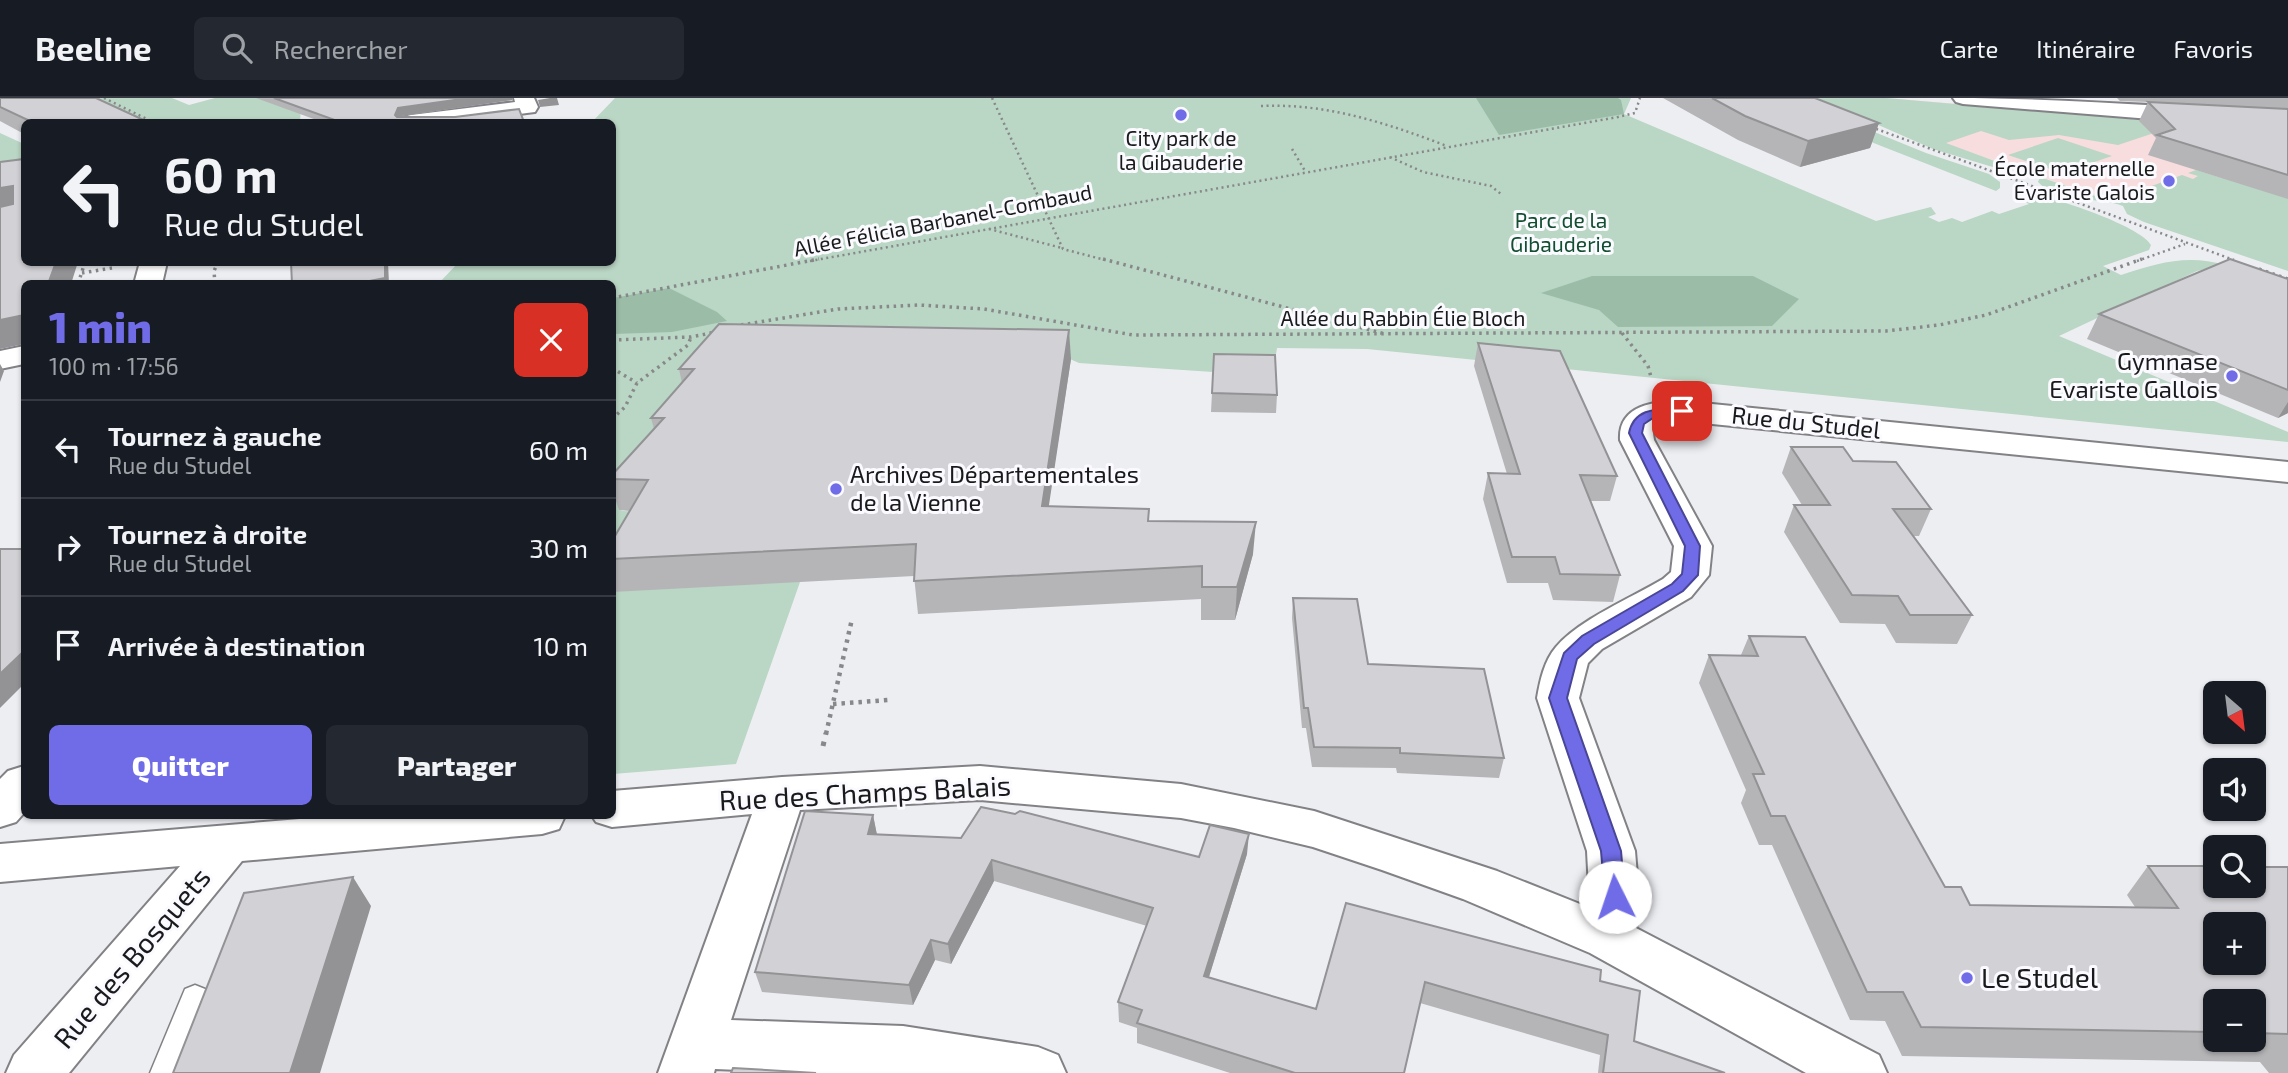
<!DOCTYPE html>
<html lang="fr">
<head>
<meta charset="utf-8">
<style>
  :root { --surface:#171b24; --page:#242831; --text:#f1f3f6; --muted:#9ea1a6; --line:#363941; --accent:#706ce7 }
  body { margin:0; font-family:"Exo 2",sans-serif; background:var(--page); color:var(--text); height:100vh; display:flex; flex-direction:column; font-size:26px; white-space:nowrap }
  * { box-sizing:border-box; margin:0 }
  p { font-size:23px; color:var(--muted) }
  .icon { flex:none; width:38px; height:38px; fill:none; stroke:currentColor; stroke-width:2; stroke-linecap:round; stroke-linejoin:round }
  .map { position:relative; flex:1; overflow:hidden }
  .panel { position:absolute; left:21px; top:182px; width:595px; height:539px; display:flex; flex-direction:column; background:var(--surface); border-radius:10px; box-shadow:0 2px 5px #0004 }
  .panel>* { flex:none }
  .guide { position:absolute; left:21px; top:21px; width:595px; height:147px; border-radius:10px; box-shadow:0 2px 5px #0004; background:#171b24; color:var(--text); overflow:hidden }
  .needle { width:46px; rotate:152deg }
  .buttons { position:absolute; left:2203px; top:583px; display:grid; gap:14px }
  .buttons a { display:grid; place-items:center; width:63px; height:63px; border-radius:10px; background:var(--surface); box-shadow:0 2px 5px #0004; font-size:35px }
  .pin { position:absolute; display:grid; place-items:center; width:60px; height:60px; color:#fff; margin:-30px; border-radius:14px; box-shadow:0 4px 10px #0006 }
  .me { position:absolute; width:77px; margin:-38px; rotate:356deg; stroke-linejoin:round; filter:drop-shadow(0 0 5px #0008) }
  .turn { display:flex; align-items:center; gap:24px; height:147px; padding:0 28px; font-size:32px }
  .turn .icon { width:91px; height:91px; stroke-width:2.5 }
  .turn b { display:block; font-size:49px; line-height:60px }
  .round { display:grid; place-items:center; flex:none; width:74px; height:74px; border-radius:10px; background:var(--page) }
  .summary { display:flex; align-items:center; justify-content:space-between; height:119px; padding:0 28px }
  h1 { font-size:42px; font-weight:800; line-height:52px; color:var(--accent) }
  .primary-button { display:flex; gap:14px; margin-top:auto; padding:14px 28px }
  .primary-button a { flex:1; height:80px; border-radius:10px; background:var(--accent); color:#fff; font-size:28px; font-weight:800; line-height:80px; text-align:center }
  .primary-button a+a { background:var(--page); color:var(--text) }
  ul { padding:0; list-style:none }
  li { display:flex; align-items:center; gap:21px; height:98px; padding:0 28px; border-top:2px solid var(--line) }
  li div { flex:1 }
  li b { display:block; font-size:26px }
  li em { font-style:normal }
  header { display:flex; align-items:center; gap:42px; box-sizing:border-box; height:98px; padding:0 35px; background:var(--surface); border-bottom:2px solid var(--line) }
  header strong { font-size:33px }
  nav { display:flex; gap:38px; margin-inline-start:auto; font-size:24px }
  .search { width:490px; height:63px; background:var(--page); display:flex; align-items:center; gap:18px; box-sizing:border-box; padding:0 24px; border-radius:10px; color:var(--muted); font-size:26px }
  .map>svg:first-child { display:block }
  .education { fill:#f8dddf }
  .green { fill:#bad6c4 }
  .forest { fill:#9bbda8 }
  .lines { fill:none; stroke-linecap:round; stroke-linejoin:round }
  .service-casing { stroke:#828286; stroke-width:3 }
  .minor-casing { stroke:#828286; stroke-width:4 }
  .tertiary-casing { stroke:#828286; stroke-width:4 }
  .path-far3 { stroke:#87888a; stroke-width:2.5; stroke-dasharray:2 3.5; stroke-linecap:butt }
  .path-far2 { stroke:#87888a; stroke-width:3.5; stroke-dasharray:2.5 4.5; stroke-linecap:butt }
  .path-far1 { stroke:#87888a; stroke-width:4.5; stroke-dasharray:3.5 5; stroke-linecap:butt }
  .path { stroke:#87888a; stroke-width:5; stroke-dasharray:4.5 7; stroke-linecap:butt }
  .service { fill:#fff; fill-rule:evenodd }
  .minor { fill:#fff; fill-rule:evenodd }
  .tertiary { fill:#fff; fill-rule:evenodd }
  .wall { fill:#b5b5b8; fill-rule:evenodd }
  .shaded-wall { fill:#939396 }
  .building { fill:#d2d2d6; stroke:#939396; stroke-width:2; fill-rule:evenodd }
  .route { fill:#706ce7; stroke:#494696; stroke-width:2 }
  .poi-dot { fill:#706ce7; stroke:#fbfbff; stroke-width:2.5 }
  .labels { text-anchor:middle; stroke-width:6; stroke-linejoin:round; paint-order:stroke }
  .far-poi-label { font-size:21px; fill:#191a1b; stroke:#fbfbff }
  .far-street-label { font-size:21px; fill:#191a1b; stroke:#fbfbff }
  .far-park-label { font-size:21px; fill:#124e31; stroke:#fbfbff }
  .poi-label { font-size:24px; fill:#191a1b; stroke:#fbfbff; text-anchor:end }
  .street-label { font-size:24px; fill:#191a1b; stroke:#fbfbff }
  .near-street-label { font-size:28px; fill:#191a1b; stroke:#fbfbff }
  .near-poi-label { font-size:28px; fill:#191a1b; stroke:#fbfbff; text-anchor:start }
</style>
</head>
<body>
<header>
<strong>Beeline</strong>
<div class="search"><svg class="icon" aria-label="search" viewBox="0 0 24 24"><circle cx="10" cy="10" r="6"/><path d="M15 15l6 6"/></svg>Rechercher</div>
<nav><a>Carte</a><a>Itinéraire</a><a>Favoris</a></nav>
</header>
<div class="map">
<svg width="2288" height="975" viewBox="0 0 2288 975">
  <rect width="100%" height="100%" fill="#edeef2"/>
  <path class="education" d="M1886,0L2187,25L2288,165L1863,17Z"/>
  <path class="green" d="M86,0H172L189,7L215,0H279L301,9L300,24H105Z
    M615,0H1631L1624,16L1876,123L1931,109L1936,116L1928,119L1939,124L1952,120L1962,124L1992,113L1999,116L2029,106L2014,98C2025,98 2036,98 2047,100C2068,104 2142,130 2151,147L2149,152L2103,168L2121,177C2157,165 2188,156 2225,167L2197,173L2059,238L2288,334V344L1367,251L1277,250L1273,275L1213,274L1079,265L1070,261L620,413L671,414L800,484L736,666L613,676L612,186H438L458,165L612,164V24H592Z
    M1817,0H1886L2155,23L2160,33L2118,47L2059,37L2009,42L1981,33L1946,45L2019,72L1996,70L1933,51Z
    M1835,18L1926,55L1989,76L2000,84V90L1996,93L1866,42Z
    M0,35L24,46V75L0,79Z
    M2058,40L2112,58L2062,75L2008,57Z
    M2267,64L2288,68V173L2144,124L2127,116L2123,108C2097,98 2059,106 2038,84L2040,79L2110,103L2182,77L2193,81L2198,78L2188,75L2196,72L2222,80Z"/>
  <path class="forest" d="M1476,0H1618L1621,2L1624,16L1499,37Z
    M1592,178H1753L1799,201L1772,228L1618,229L1599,212L1541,195Z
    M669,190L717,214L727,223L672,234L613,236V200Z"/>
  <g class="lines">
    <g class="service-casing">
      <path id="service" d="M195,887L205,891L210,900L180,975H150L185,891Z"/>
    </g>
    <g class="minor-casing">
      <path id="minor" d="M514,0H534L538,9L535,14L527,15L457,24H400L403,19L411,17L515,4Z
        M140,164H167L162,186H134Z
        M24,248V266L0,271V253Z
        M1682,303L2288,364V384L1682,323L1660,324L1652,329L1654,342L1712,448L1709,477L1691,499L1602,551L1588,565L1579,600L1635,753L1640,814L1636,830L1879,957L1887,975H1806L1590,855L1463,801L1382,772L1313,749L1234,730L1181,720L980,702L800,712L731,922L903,928L1038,949L1058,957L1066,975H818L715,971L714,975H658L752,716L612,729L596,724L592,718H612V693L782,679L980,668L1181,686L1314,713L1497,773L1590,810L1587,753L1537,600C1540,583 1544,563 1556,549C1580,521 1631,500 1663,481L1671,474L1674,448L1620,342C1618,307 1654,303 1682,303Z
        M24,668V715L16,724L0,729V681L8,673Z
        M336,718H565L559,731L542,736L242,763L69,975H6L14,957L180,768L0,784V746Z"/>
    </g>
    <g class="tertiary-casing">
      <path id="tertiary" d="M1953,0C2065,0 2176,10 2288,14V28L2163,22L1963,6L1956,4Z"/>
    </g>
    <path class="path-far3" d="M104,0L153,24
      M992,0L1063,151L1109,163
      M1261,8C1327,5 1386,25 1447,48
      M1871,29L2234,162
      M1292,51L1305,73
      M1390,59L1423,74L1491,88L1501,96
      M989,131L1062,150
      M810,163L1618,19L1635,15L1640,0
      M2137,163L2185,146"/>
    <path class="path-far2" d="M1103,161L1385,236
      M2259,171L2288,181
      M82,175L112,170
      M78,186L85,164
      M215,186L214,173L218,164
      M612,200L819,161
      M741,227L838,211L919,207L984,211L1133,237L1886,233L1939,227L1986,217L2142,161
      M1622,235L1648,268L1651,279
      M612,242L691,239L716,234
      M612,270L637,285
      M612,321L625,309L637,285L688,247L691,239"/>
    <path class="path-far1" d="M833,606L888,602
      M826,636L852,521"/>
    <path class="path" d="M823,648L826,635"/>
    <use href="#service" class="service"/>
    <use href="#minor" class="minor"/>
    <use href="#tertiary" class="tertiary"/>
  </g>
  <path class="wall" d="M0,0H100L101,3L148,24H24V36L0,23Z
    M256,0H513L512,2L401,18L400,19L524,24H322Z
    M1663,0H1815L1879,25L1870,50L1800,69L1738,42Z
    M2117,0H2288V101L2148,57L2156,40L2139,23L2148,4L2120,3Z
    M2288,181V315L2278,320L2087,241L2099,216Z
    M1478,245L1617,378L1610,403H1591L1620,477L1613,504L1553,502L1548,485H1507L1483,401L1488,375L1507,376L1474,268Z
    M1214,256L1277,297L1276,315L1211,314Z
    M1071,261L1048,408L1149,423L1253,456L1235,522H1201V501L918,516L914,478L612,494V443L630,413L619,412L612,391V377L654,331L651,320L682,285L679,271Z
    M1791,349L1853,363L1931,411L1919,438H1914L1972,517L1957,546L1896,545L1885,526L1840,525L1784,434L1794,407H1802L1782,375Z
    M1293,500L1368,566L1504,660L1499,680L1397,675L1396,670L1312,669L1306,630H1302L1292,520Z
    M1749,538L1945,789L1970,807L2135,809L2127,797L2148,768L2288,769V975H2269L2260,964L1902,958L1885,923L1850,922L1772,747H1759L1741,705L1746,692L1699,585L1709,557H1741ZM2216,903H2254V942H2216Z
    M873,717L877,737L1199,759L1247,756L1209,879L1316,911L1346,805L1600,883L1634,943L1725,975H1598L1600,957L1420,905L1404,975H1230L1137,945V930L1119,924L1118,904L1147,828L994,783L951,866L935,862L913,907L762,894L755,874Z"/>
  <path class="shaded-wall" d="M469,0H513L512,2L401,18L397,24L395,17L398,10Z
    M550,0H557L559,7L540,9L538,2Z
    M1879,25L1870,50L1800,69L1808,43Z
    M13,88L24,109L0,115V90Z
    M56,164H78L71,186H48Z
    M245,164H265L246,167Z
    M385,164H388L389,186H364V184Z
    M24,217V246L0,251V222Z
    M1069,232L1071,261L1044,440L1042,408Z
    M0,266L4,273L0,284Z
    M2288,304V315L2278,320Z
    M1256,424L1253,456L1235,522L1237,489Z
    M24,553V586L0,610V576Z
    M873,717L877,737L868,736Z
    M1249,736L1247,756L1203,898L1204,878Z
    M992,762L994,783L951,866L948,846Z
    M353,779L371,808L320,975H290Z
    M931,842L935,862L913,907L909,887Z"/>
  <path class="building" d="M0,0H96L148,24H32L0,9Z
    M274,0H469L398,10L395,17L397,19H455L519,11L524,24H340Z
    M1712,0H1815L1879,25L1808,43L1745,18Z
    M2148,4L2288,11V77L2157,37L2175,31Z
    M24,61V164H56L48,186H24V217L0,222V109L13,106V88L0,90V64Z
    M2230,161L2288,181V292L2099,216Z
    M291,164H385V180L364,184V186H292Z
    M719,226L1069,232L1042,408L1149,411L1148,423L1256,424L1237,489H1202V468L914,483L916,446L612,461V443L648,382L612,381V377L664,320H651L694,271H679Z
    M1478,245L1560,253L1617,378L1580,377L1620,477L1560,476L1555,459H1512L1488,375L1520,376Z
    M1214,256L1275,257L1277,297L1212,295Z
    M1791,349H1843L1853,363L1896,364L1931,411H1893L1972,517H1910L1898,498L1852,497L1794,407H1830Z
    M0,451H24V553L0,576Z
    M1293,500L1357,501L1368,566L1484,571L1504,660L1400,655V650L1314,649L1308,610H1304Z
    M1749,538L1805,539L1945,789H1961L1970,807L2178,810L2148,768H2216V788H2254V769H2288V936L2254,935V903H2216V934L1921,929L1903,894H1867L1785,718H1771L1753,676H1764L1709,557L1758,558ZM2216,826H2254V864H2216Z
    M981,709L1015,716L1020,713L1199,759L1210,727L1249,736L1204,878L1316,911L1346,805L1601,872L1600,883L1640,893L1634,943L1725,975H1603L1608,937L1425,884L1404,975H1295L1137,925L1142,912L1118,904L1153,810L992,762L948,846L931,842L909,887L755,874L805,713L873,717L868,736L961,740Z
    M353,779L290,975H173L244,795Z
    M733,970L816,975H731Z"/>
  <path class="route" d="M1682,309L1689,313L1687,316L1653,320L1644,326L1642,335L1700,448L1698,477L1683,493L1594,546L1577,561L1567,600L1621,753L1625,799L1622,805L1615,808L1608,805L1605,799L1601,753L1549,600L1564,555L1582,538L1672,486L1682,476L1685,448L1629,335C1634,309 1660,311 1682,309Z"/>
  <g class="poi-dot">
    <circle cx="1181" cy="17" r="7"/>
    <circle cx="2169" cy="83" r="7"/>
    <circle cx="2232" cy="278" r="7"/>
    <circle cx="836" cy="391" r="7"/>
    <circle cx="1967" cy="880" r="7"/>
  </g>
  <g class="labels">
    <g class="far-poi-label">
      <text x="1181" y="48">City park de<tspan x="1181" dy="24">la Gibauderie</tspan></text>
      <text x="2155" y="78" text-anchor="end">École maternelle<tspan x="2155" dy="24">Evariste Galois</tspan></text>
    </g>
    <g class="far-street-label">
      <text transform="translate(943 123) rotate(-11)" y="7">Allée Félicia Barbanel-Combaud</text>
      <text x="1403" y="228">Allée du Rabbin Élie Bloch</text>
    </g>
    <g class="far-park-label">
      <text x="1561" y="130">Parc de la<tspan x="1561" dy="24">Gibauderie</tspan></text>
    </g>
    <g class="poi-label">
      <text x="2218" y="272">Gymnase<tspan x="2218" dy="28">Evariste Gallois</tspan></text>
      <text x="850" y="385" text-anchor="start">Archives Départementales<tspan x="850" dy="28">de la Vienne</tspan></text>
    </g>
    <g class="street-label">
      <text transform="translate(1806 325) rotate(6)" y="8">Rue du Studel</text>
    </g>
    <g class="near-street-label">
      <text transform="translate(865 695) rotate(-3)" y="10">Rue des Champs Balais</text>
      <text transform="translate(132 860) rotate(-50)" y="10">Rue des Bosquets</text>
    </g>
    <g class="near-poi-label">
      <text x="1981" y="890">Le Studel</text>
    </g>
  </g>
</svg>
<div class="buttons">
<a><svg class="needle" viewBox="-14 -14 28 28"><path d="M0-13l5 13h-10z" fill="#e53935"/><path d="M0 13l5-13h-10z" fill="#9ea1a6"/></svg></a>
<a><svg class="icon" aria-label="sound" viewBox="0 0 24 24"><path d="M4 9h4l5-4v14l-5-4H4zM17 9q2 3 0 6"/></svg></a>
<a><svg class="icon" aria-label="search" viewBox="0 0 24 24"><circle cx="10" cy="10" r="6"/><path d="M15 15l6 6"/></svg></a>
<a>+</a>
<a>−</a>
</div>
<div class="pin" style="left:1682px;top:313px;background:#d93025"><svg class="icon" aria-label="arrive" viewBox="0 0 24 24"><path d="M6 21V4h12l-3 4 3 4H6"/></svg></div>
<svg class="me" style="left:1615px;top:799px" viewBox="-20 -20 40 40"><circle r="19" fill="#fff"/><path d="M0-13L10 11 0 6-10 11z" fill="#706ce7"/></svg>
<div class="guide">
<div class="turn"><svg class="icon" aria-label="left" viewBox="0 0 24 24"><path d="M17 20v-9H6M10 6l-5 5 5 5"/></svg><div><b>60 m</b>Rue du Studel</div></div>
</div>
<section class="panel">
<div class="summary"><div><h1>1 min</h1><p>100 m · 17:56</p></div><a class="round" style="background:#d93025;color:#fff"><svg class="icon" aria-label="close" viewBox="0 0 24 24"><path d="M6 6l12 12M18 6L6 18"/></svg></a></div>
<ul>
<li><svg class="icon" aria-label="left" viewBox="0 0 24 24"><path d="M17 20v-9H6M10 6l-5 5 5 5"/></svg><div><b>Tournez à gauche</b><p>Rue du Studel</p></div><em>60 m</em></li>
<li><svg class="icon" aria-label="right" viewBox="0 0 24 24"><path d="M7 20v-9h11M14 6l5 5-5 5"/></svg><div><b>Tournez à droite</b><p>Rue du Studel</p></div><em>30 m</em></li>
<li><svg class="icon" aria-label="arrive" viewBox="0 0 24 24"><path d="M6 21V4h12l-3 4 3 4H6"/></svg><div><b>Arrivée à destination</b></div><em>10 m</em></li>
</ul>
<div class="primary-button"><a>Quitter</a><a>Partager</a></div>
</section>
</div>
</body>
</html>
